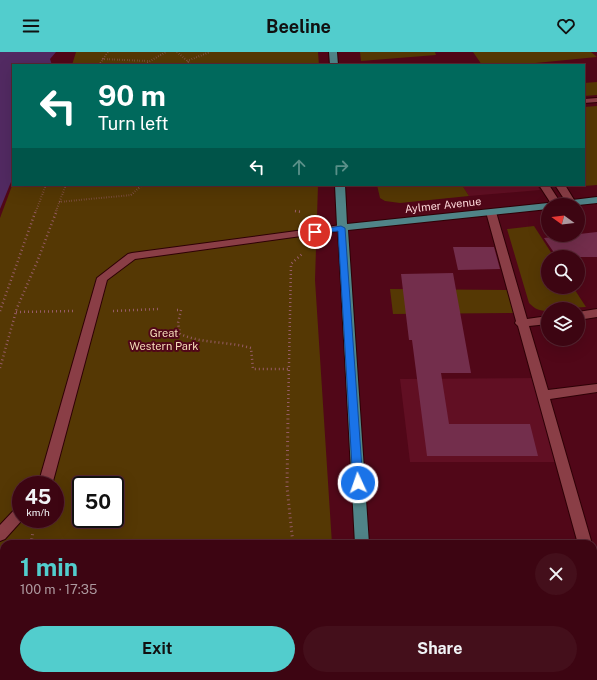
<!DOCTYPE html>
<html lang="en">
<head>
<meta charset="utf-8">
<style>
  :root { --surface:#3d0512; --page:#440f1b; --text:#f1f3f6; --muted:#ad999f; --line:#562632; --accent:#52cdcd }
  body { margin:0; font-family:"Public Sans",sans-serif; background:var(--page); color:var(--text); height:100vh; display:flex; flex-direction:column; font-size:15px; white-space:nowrap }
  * { box-sizing:border-box; margin:0 }
  p { font-size:13px; color:var(--muted) }
  .icon { flex:none; width:22px; height:22px; fill:none; stroke:currentColor; stroke-width:2; stroke-linecap:round; stroke-linejoin:round }
  .map { position:relative; flex:1; overflow:hidden }
  .drawer { position:absolute; left:0px; top:488px; width:597px; height:140px; display:flex; flex-direction:column; background:var(--surface); border-radius:12px 12px 0 0; box-shadow:0 4px 16px #0002,0 0 0 1px var(--line) }
  .drawer>* { flex:none }
  .banner { position:absolute; left:12px; top:12px; width:573px; height:122px; border-radius:0px; box-shadow:0 4px 16px #0002,0 0 0 1px var(--line); background:#00695c; color:#fff; overflow:hidden }
  .needle { width:26px; rotate:285deg }
  .buttons { position:absolute; left:541px; top:146px; display:grid; gap:8px }
  .buttons a { display:grid; place-items:center; width:44px; height:44px; border-radius:50%; background:var(--surface); box-shadow:0 4px 16px #0002,0 0 0 1px var(--line); font-size:20px }
  .speed { position:absolute; left:12px; top:424px; display:flex; gap:8px; font-size:20px; font-weight:700; text-align:center }
  .speed>* { display:grid; place-content:center; width:52px; height:52px; border-radius:50%; background:var(--surface); box-shadow:0 4px 16px #0002,0 0 0 1px var(--line); line-height:1 }
  .speed small { font-size:10px; font-weight:400 }
  .speed .limit { border:2px solid #111; border-radius:6px; background:#fff; color:#111 }
  .pin { position:absolute; display:grid; place-items:center; width:34px; height:34px; color:#fff; margin:-17px; border:2px solid #fff; border-radius:50%; box-shadow:0 1px 4px #0007 }
  .me { position:absolute; width:44px; margin:-22px; rotate:357deg; stroke-linejoin:round; filter:drop-shadow(0 0 3px #0008) }
  .turn { display:flex; align-items:center; gap:14px; height:84px; padding:0 20px; font-size:18px }
  .turn .icon { width:52px; height:52px; stroke-width:2.5 }
  .turn b { display:block; font-size:28px; line-height:34px }
  .lanes { display:flex; align-items:center; height:38px; padding:0 20px; background:#0003; justify-content:center; gap:20px; direction:ltr }
  .lanes .off { opacity:.35 }
  .round { display:grid; place-items:center; flex:none; width:42px; height:42px; border-radius:21px; background:var(--page) }
  .head { display:flex; align-items:center; justify-content:space-between; height:68px; padding:0 20px }
  h1 { font-size:24px; font-weight:700; line-height:30px; color:var(--accent) }
  .button { display:flex; gap:8px; margin-top:auto; padding:8px 20px }
  .button a { flex:1; height:46px; border-radius:24px; background:var(--accent); color:#111; font-size:16px; font-weight:700; line-height:46px; text-align:center }
  .button a+a { background:var(--page); color:var(--text) }
  header { display:flex; justify-content:space-between; align-items:center; height:52px; padding:0 20px; background:var(--accent); color:#111; font-size:18px; font-weight:700 }
  .map>svg:first-child { display:block }
  .built { fill:#610f23 }
  .green { fill:#553804; fill-rule:evenodd }
  .water { fill:#522a62 }
  .building { fill:#732e4c }
  .lines { fill:none; stroke-linecap:round; stroke-linejoin:round }
  .minor-casing { stroke:#2e0006; stroke-width:2 }
  .major-casing { stroke:#2e0006; stroke-width:2 }
  .path-far2 { stroke:#975c67; stroke-width:2; stroke-dasharray:0.5 2; stroke-linecap:butt }
  .path-far1 { stroke:#975c67; stroke-width:2.5; stroke-dasharray:1 3; stroke-linecap:butt }
  .path { stroke:#975c67; stroke-width:3; stroke-dasharray:1 3.5; stroke-linecap:butt }
  .minor { fill:#8a3e46; fill-rule:evenodd }
  .major { fill:#508488; fill-rule:evenodd }
  .route { fill:#1a73e8; stroke:#114b97 }
  .labels { text-anchor:middle; stroke-width:4; stroke-linejoin:round; paint-order:stroke }
  .street-label { font-size:11px; fill:#fdd7d9; stroke:#510718 }
  .park-label { font-size:11px; fill:#f6ddbb; stroke:#510718 }
</style>
</head>
<body>
<header><svg class="icon" aria-label="menu" viewBox="0 0 24 24"><path d="M4 6h16M4 12h16M4 18h16"/></svg>Beeline<svg class="icon" aria-label="heart" viewBox="0 0 24 24"><path d="M12 20l-8-8c-3-5 5-10 8-4 3-6 11-1 8 4z"/></svg></header>
<div class="map">
<svg width="597" height="628" viewBox="0 0 597 628">
  <rect width="100%" height="100%" fill="#510718"/>
  <path class="built" d="M462,133H537L540,138L469,144Z
    M537,326L558,410H410L400,327Z
    M597,574V628H465L466,624H593V575Z"/>
  <path class="green" d="M76,0H318L319,13H72Z
    M360,0H435L436,3L361,9Z
    M473,0H591L597,5L515,13H482Z
    M597,30V43L584,44V31Z
    M597,54V133L571,135L567,133H584V55Z
    M13,131V133H318L315,228L332,492H4V624H344V628H0V166ZM21,433H55V467H21ZM81,433H115V467H81Z
    M377,133H462L469,144L400,151L385,149L380,146Z
    M534,174L554,205H548V235H573L586,255L548,257V259C539,259 535,257 529,251L507,177Z
    M390,237L511,238L519,261L393,262Z"/>
  <path class="water" d="M0,0H56L50,7L52,13H13V125L0,157Z"/>
  <path class="building" d="M597,180V205H557L544,186Z
    M453,195H494L500,217L458,218Z
    M453,221L471,321H441L449,372H530L538,404H427L412,288H409L401,222Z"/>
  <g class="lines">
    <g class="minor-casing">
      <path id="minor" d="M597,46V50L584,51V47Z
        M539,133H549L562,153H552Z
        M555,133H565L576,151L574,153H568Z
        M491,157L496,160L527,267L548,264V272L529,274L548,338L597,332V340L550,347L592,492H578L518,274L515,271L516,269L486,160Z
        M341,173L346,176L345,178L135,207L107,228L52,433H38L97,226L128,202L132,201Z
        M597,257V265L578,268V260Z
        M21,454V467H23L5,487L0,489V473L16,456Z
        M0,504L4,505V518L0,517Z
        M4,621V624H36L34,628H0L1,622Z"/>
    </g>
    <g class="major-casing">
      <path id="major" d="M329,0H337L338,13H330Z
        M335,133H345L347,172L548,151L552,152L556,150L597,145V151L578,153H548V157L348,178L369,492H355L338,178L336,176L337,174Z
        M593,521H597V535H593Z
        M368,624H384V628H368Z"/>
    </g>
    <path class="path-far2" d="M177,0L192,13
      M102,7L148,9
      M187,9L210,0
      M99,13L108,0
      M143,13L166,0
      M59,150L131,143L142,133
      M36,159L46,133
      M56,159L66,133"/>
    <path class="path-far1" d="M295,159L302,160
      M177,258H181L178,271L180,282C203,292 227,289 251,296L253,317H290
      M0,259L36,158
      M113,259L158,257
      M16,260L74,259
      M0,316L17,256L37,210L57,158
      M288,363L291,212L302,202"/>
    <path class="path" d="M288,362L287,435L293,492
      M31,492L33,480"/>
    <use href="#minor" class="minor"/>
    <use href="#major" class="major"/>
  </g>
  <path class="route" d="M341,174L345,176L363,431L362,434L358,435L355,434L353,431L338,179L315,182L311,180L315,178Z"/>
  <g class="labels">
    <g class="street-label">
      <text transform="translate(443 153) rotate(-6)" y="4">Aylmer Avenue</text>
    </g>
    <g class="park-label">
      <text x="164" y="285">Great<tspan x="164" dy="13">Western Park</tspan></text>
    </g>
  </g>
</svg>
<div class="buttons">
<a><svg class="needle" viewBox="-14 -14 28 28"><path d="M0-13l5 13h-10z" fill="#e53935"/><path d="M0 13l5-13h-10z" fill="#ad999f"/></svg></a>
<a><svg class="icon" aria-label="search" viewBox="0 0 24 24"><circle cx="10" cy="10" r="6"/><path d="M15 15l6 6"/></svg></a>
<a><svg class="icon" aria-label="layers" viewBox="0 0 24 24"><path d="M12 4l9 5-9 5-9-5zM3 14l9 5 9-5"/></svg></a>
</div>
<div class="speed"><div>45<small>km/h</small></div><div class="limit">50</div></div>
<div class="pin" style="left:315px;top:180px;background:#d93025"><svg class="icon" aria-label="arrive" viewBox="0 0 24 24"><path d="M6 21V4h12l-3 4 3 4H6"/></svg></div>
<svg class="me" style="left:358px;top:431px" viewBox="-20 -20 40 40"><circle r="17" fill="#1a73e8" stroke="#fff" stroke-width="3"/><path d="M0-11L8 9 0 5-8 9z" fill="#fff"/></svg>
<div class="banner">
<div class="turn"><svg class="icon" aria-label="left" viewBox="0 0 24 24"><path d="M17 20v-9H6M10 6l-5 5 5 5"/></svg><div><b>90 m</b>Turn left</div></div>
<div class="lanes"><svg class="icon" aria-label="left" viewBox="0 0 24 24"><path d="M17 20v-9H6M10 6l-5 5 5 5"/></svg><svg class="icon off" aria-label="ahead" viewBox="0 0 24 24"><path d="M12 20V5M6 11l6-6 6 6"/></svg><svg class="icon off" aria-label="right" viewBox="0 0 24 24"><path d="M7 20v-9h11M14 6l5 5-5 5"/></svg></div>
</div>
<section class="drawer">
<div class="head"><div><h1>1 min</h1><p>100 m · 17:35</p></div><a class="round"><svg class="icon" aria-label="close" viewBox="0 0 24 24"><path d="M6 6l12 12M18 6L6 18"/></svg></a></div>
<div class="button"><a>Exit</a><a>Share</a></div>
</section>
</div>
</body>
</html>
